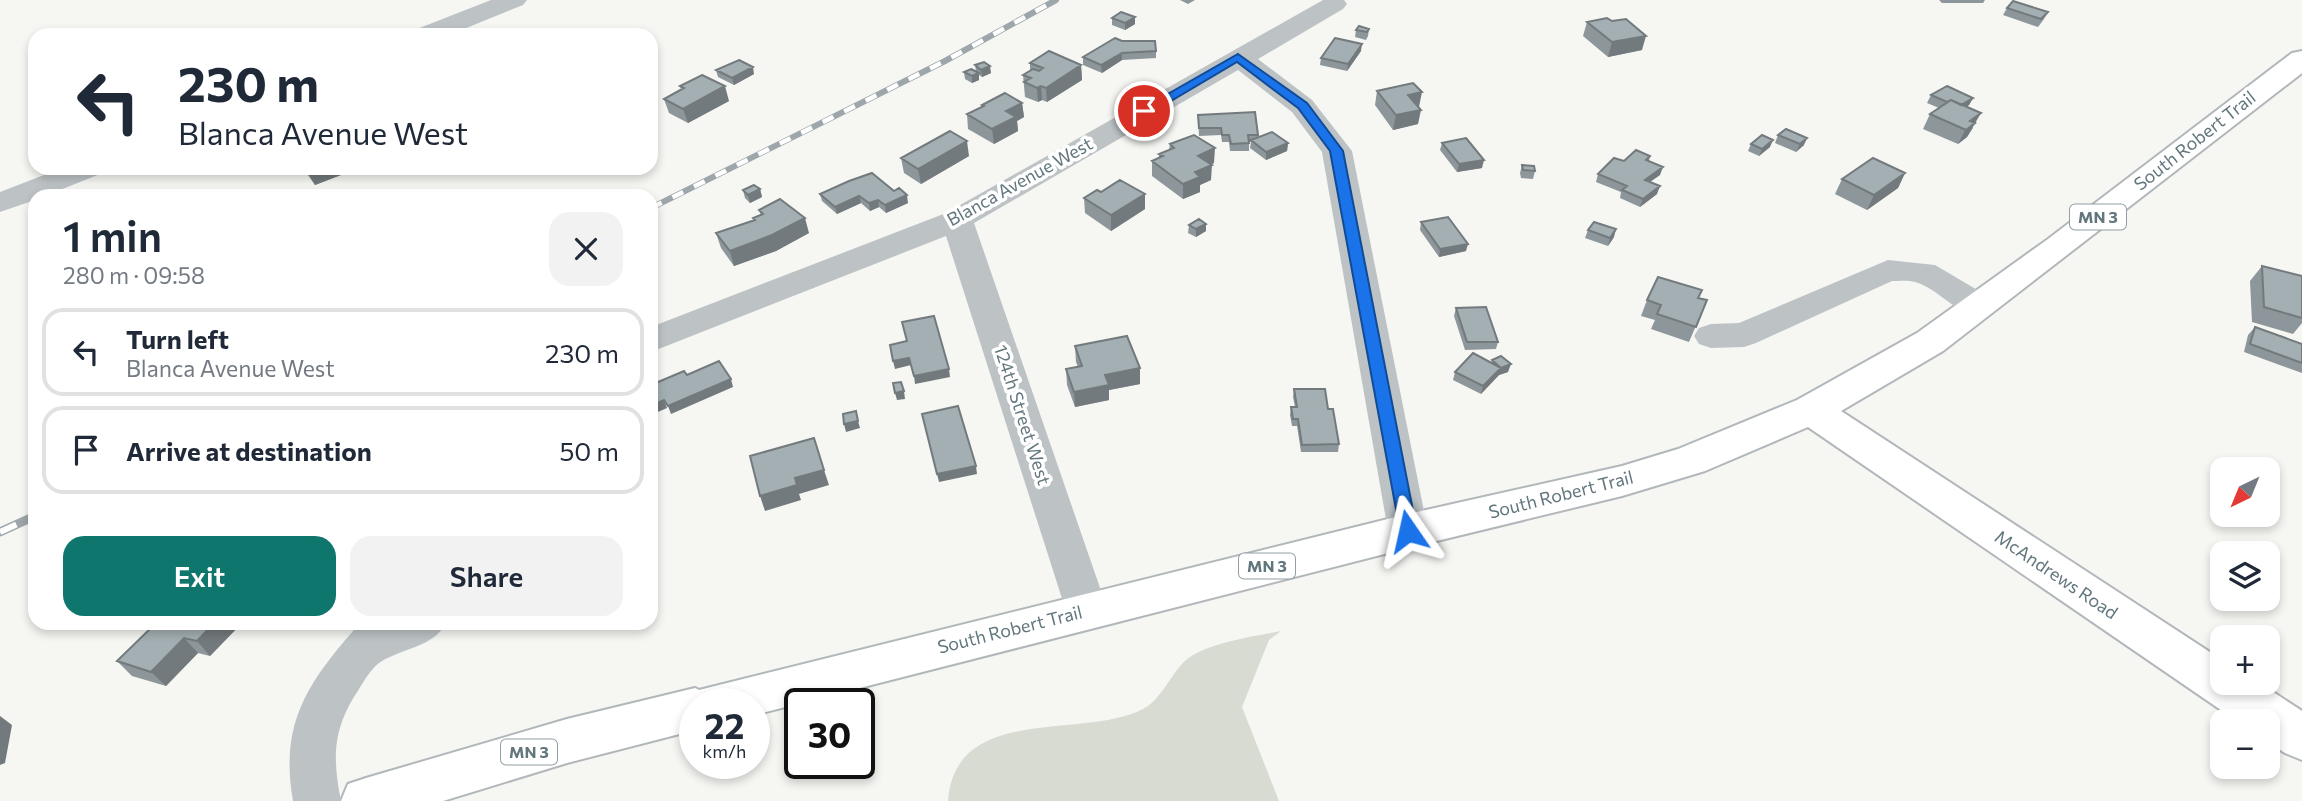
<!DOCTYPE html>
<html lang="en">
<head>
<meta charset="utf-8">
<style>
  :root { --surface:#fff; --page:#f2f2f3; --text:#1f2937; --muted:#747a83; --line:#e0e1e3; --accent:#0f766e }
  body { margin:0; font-family:Commissioner,sans-serif; background:var(--page); color:var(--text); height:100vh; display:flex; flex-direction:column; font-size:26px; white-space:nowrap }
  * { box-sizing:border-box; margin:0 }
  p { font-size:23px; color:var(--muted) }
  .icon { flex:none; width:38px; height:38px; fill:none; stroke:currentColor; stroke-width:2; stroke-linecap:round; stroke-linejoin:round }
  .map { position:relative; flex:1; overflow:hidden }
  .sheet { position:absolute; left:28px; top:189px; width:630px; height:441px; display:flex; flex-direction:column; background:var(--surface); border-radius:21px; box-shadow:0 4px 10px #0003 }
  .sheet>* { flex:none }
  .banner { position:absolute; left:28px; top:28px; width:630px; height:147px; border-radius:21px; box-shadow:0 4px 10px #0003; background:#fff; color:var(--text); overflow:hidden }
  .needle { width:46px; rotate:223deg }
  .tools { position:absolute; left:2210px; top:457px; display:grid; gap:14px }
  .tools a { display:grid; place-items:center; width:70px; height:70px; border-radius:14px; background:var(--surface); box-shadow:0 4px 10px #0003; font-size:35px }
  .speed { position:absolute; left:679px; top:688px; display:flex; gap:14px; font-size:35px; font-weight:700; text-align:center }
  .speed>* { display:grid; place-content:center; width:91px; height:91px; border-radius:50%; background:var(--surface); box-shadow:0 4px 10px #0003; line-height:1 }
  .speed small { font-size:18px; font-weight:400 }
  .speed .limit { border:4px solid #111; border-radius:10px; background:#fff; color:#111 }
  .pin { position:absolute; display:grid; place-items:center; width:60px; height:60px; color:#fff; margin:-30px; border:4px solid #fff; border-radius:50%; box-shadow:0 2px 7px #0007 }
  .me { position:absolute; width:77px; margin:-38px; rotate:349deg; stroke-linejoin:round; filter:drop-shadow(0 0 5px #0008) }
  .turn { display:flex; align-items:center; gap:24px; height:147px; padding:0 35px; font-size:32px }
  .turn .icon { width:91px; height:91px; stroke-width:2.5 }
  .turn b { display:block; font-size:49px; line-height:60px }
  .round { display:grid; place-items:center; flex:none; width:74px; height:74px; border-radius:21px; background:var(--page) }
  .overview { display:flex; align-items:center; justify-content:space-between; height:119px; padding:0 35px }
  h1 { font-size:42px; font-weight:600; line-height:52px }
  .action { display:flex; gap:14px; margin-top:auto; padding:14px 35px }
  .action a { flex:1; height:80px; border-radius:21px; background:var(--accent); color:#fff; font-size:28px; font-weight:600; line-height:80px; text-align:center }
  .action a+a { background:var(--page); color:var(--text) }
  ul { padding:0; list-style:none }
  li { display:flex; align-items:center; gap:21px; height:88px; margin:0 14px 10px; padding:0 21px; border:4px solid var(--line); border-radius:21px }
  li div { flex:1 }
  li b { display:block; font-size:26px }
  li em { font-style:normal }
  .map>svg:first-child { display:block }
  .green { fill:#d7dbd2 }
  .lines { fill:none; stroke-linecap:round; stroke-linejoin:round }
  .major-casing { stroke:#b1b7ba; stroke-width:4 }
  .minor { fill:#bdc3c5; fill-rule:evenodd }
  .major { fill:#fff; fill-rule:evenodd }
  .rail-far1-casing { stroke:#9da6aa; stroke-width:6 }
  .rail-casing { stroke:#9da6aa; stroke-width:9 }
  .rail-far1 { stroke:#fff; stroke-width:4.5; stroke-dasharray:12; stroke-linecap:butt }
  .rail { stroke:#fff; stroke-width:6; stroke-dasharray:18; stroke-linecap:butt }
  .wall { fill:#8d969a }
  .shaded-wall { fill:#737a7d }
  .building { fill:#a4afb3; stroke:#737a7d; stroke-width:2 }
  .route { fill:#1a73e8; stroke:#114b97; stroke-width:2 }
  .labels { text-anchor:middle; stroke-width:7; stroke-linejoin:round; paint-order:stroke }
  .shield { fill:#fff; stroke:#919fa4; stroke-width:2 }
  .shield-label { font-size:16px; font-weight:bold; fill:#62767d }
  .street-label { font-size:18px; fill:#62767d; stroke:#fff }
</style>
</head>
<body>
<div class="map">
<svg width="2302" height="801" viewBox="0 0 2302 801">
  <rect width="100%" height="100%" fill="#f6f6f3"/>
  <path class="green" d="M1281,631L1269,640L1242,707L1279,801H948C955,703 1084,740 1143,709C1159,701 1169,679 1181,665C1200,643 1253,637 1281,631Z"/>
  <g class="lines">
    <g class="major-casing">
      <path id="major" d="M2302,51V73L1943,351L1841,411L2222,660V682H2258L2302,711V760L2285,753L2268,742V721H2237L1808,427L1705,471L1622,496L1408,548L754,715V704H695V730L567,763L443,801H341L348,784L366,778L567,719L695,688L699,690L1408,514L1622,466L1678,449L1797,400L1917,333L2048,239L2292,53Z"/>
    </g>
    <path class="minor" d="M491,0H527L523,5L449,35H413L417,29Z
      M1323,0H1344L1347,4L1343,9L1258,59L1312,100L1352,151L1428,531L1422,542L1408,547L1394,542L1388,531L1322,152L1292,112L1238,70L974,223L1108,611L1102,623L1087,629L1072,623L1066,611L946,236L651,352V327L946,213Z
      M62,168H104L100,174L45,196H35V200L0,212V192Z
      M1888,260L1935,265L1991,298L1996,306L1991,314C1959,322 1943,290 1915,282C1909,280 1899,281 1892,281L1756,343L1744,347L1711,348L1699,344L1694,336L1699,328L1711,324L1739,323Z
      M360,623H446C433,648 401,648 379,663C371,669 364,681 359,689C333,728 332,756 341,801H293C279,721 309,681 360,623Z"/>
    <use href="#major" class="major"/>
    <g class="rail-far1-casing">
      <path id="rail-far1" d="M651,208L945,61L1056,0"/>
    </g>
    <g class="rail-casing">
      <path id="rail" d="M0,532L35,516"/>
    </g>
    <use href="#rail-far1" class="rail-far1"/>
    <use href="#rail" class="rail"/>
  </g>
  <path class="wall" d="M1180,0H1195L1188,4Z
    M1939,0H1985L1983,3H1942Z
    M2007,8L2048,12L2044,19L2038,27L2003,15Z
    M1135,17V24L1125,30L1112,25V18Z
    M1587,22L1642,50L1608,57L1583,36Z
    M1369,29L1368,36L1366,40L1355,37L1356,30Z
    M1122,41L1156,51V58L1122,60L1102,73L1083,65V57Z
    M1361,51L1347,71L1320,65L1321,58Z
    M1030,63L1081,65L1082,80L1047,102L1042,100L1038,102L1025,97L1023,75L1030,70Z
    M975,65L991,73L982,77L979,75V80L972,83L965,79L964,72L976,71Z
    M716,70L754,74L734,85L718,77Z
    M680,86L729,101L688,123L669,113L664,99L681,90Z
    M1377,91L1419,107L1418,124L1393,130L1375,105Z
    M1931,95L1973,98L1969,105L1966,107L1973,128L1967,137L1958,144L1923,129L1930,114L1939,108L1927,103Z
    M1022,103L1024,117L1017,121L1018,131L994,144L968,129L967,114L982,107V105Z
    M1198,115L1258,135V137L1288,143L1287,151L1266,160L1250,148L1251,142H1249V151H1230L1229,142H1222L1221,135L1199,136Z
    M1778,135L1804,145L1796,152L1775,143Z
    M1442,143L1482,168L1457,172L1440,150Z
    M1170,144L1214,163L1211,164V180L1200,185V192L1183,199L1152,176V161L1159,158V154L1169,150Z
    M1751,144L1770,147L1759,156L1748,151Z
    M969,156L921,184L904,173L901,158Z
    M1650,156L1649,161L1660,175L1650,182L1657,194L1640,207L1620,198L1621,192L1596,182L1598,174L1624,161Z
    M1522,165L1535,171L1533,179L1521,178L1520,173Z
    M303,168H359L315,185Z
    M1905,173L1898,188L1867,210L1835,194L1842,179Z
    M849,181L908,203L886,213L879,207L870,211L861,203L837,214L822,201L820,194Z
    M760,189L762,197L750,203L745,198L743,190Z
    M1101,192L1145,209L1111,231L1085,213L1084,198Z
    M759,210L809,233L776,251L734,266L721,248L716,233L754,220L753,218L761,215Z
    M1421,222L1466,251L1439,257L1420,230Z
    M1189,225L1206,231L1196,237L1188,233Z
    M1588,230L1614,237L1608,246L1585,238Z
    M2262,266L2302,276V323L2293,334L2252,322L2250,281Z
    M1699,298L1707,300L1689,342L1651,329L1655,320L1641,316L1647,300Z
    M1456,308L1498,342L1496,349L1465,350L1454,316Z
    M2255,327L2302,344V373L2244,352L2248,335Z
    M1075,346L1140,384L1109,390V400L1075,407L1067,385L1066,369L1078,367L1076,362Z
    M1492,360L1508,372L1499,375L1481,394L1453,380L1455,372L1491,363Z
    M1294,389L1328,409L1339,444L1338,452H1301L1297,426H1292L1290,415L1291,407H1295L1293,397Z
    M156,623H242L210,656L198,653L166,686L132,676L117,661Z"/>
  <path class="shaded-wall" d="M1135,17V24L1125,30V23Z
    M1646,36L1642,50L1608,57L1612,42Z
    M1362,44L1361,51L1347,71L1348,64Z
    M1122,53V60L1102,73L1101,65Z
    M1081,65L1082,80L1047,102L1046,88Z
    M990,66L991,73L982,77L981,70Z
    M753,67L754,74L734,85L732,78Z
    M979,73V80L972,83V76Z
    M725,86L729,101L688,123L683,109Z
    M1041,86L1042,100L1038,102L1037,88Z
    M1422,92L1419,107L1405,110L1408,95Z
    M1973,98L1969,105L1954,115L1957,107Z
    M1022,103L1024,117L1017,121L1018,131L994,144L992,129L1006,111Z
    M1421,110L1418,124L1393,130L1396,115Z
    M1981,113L1967,137L1958,144L1970,121Z
    M1807,138L1804,145L1796,152L1800,144Z
    M1773,140L1770,147L1759,156L1762,149Z
    M967,141L969,156L921,184L918,169Z
    M1288,143L1287,151L1266,160V152Z
    M1215,148L1214,163L1198,171V156Z
    M1484,160L1482,168L1457,172L1459,164Z
    M1212,165L1211,180L1200,185V192L1183,199V184L1195,172Z
    M1663,167L1660,175L1642,187L1645,180Z
    M311,168H359L315,185L306,170Z
    M1905,173L1898,188L1867,210L1874,195Z
    M1660,186L1657,194L1640,207L1643,199Z
    M760,189L762,197L750,203L748,195Z
    M1145,194V209L1111,231V215Z
    M907,195L908,203L886,213L885,205Z
    M859,196L861,203L837,214L835,207Z
    M878,200L879,207L870,211L869,203Z
    M805,218L809,233L776,251L734,266L730,251Z
    M1206,224V231L1196,237V229Z
    M1616,229L1614,237L1608,246L1610,238Z
    M1468,244L1466,251L1439,257L1440,249Z
    M909,358L911,365L895,369L893,361Z
    M1511,364L1508,372L1499,375L1481,394L1483,386L1501,368Z
    M1140,368V384L1109,390V400L1075,407L1074,392L1105,375Z
    M949,369L950,377L915,384L914,376Z
    M731,379L733,387L671,414L668,406Z
    M904,391L905,399L897,400L895,393Z
    M664,400L667,408L651,415V406Z
    M858,421L860,428L846,432L844,424Z
    M976,466L977,474L939,482L937,474Z
    M824,470L829,485L799,494L801,500L765,511L760,496L795,478Z
    M214,623H242L210,656L197,641Z
    M184,638L198,653L166,686L151,672Z
    M0,716L12,725L5,763L0,765Z"/>
  <path class="building" d="M2013,1L2048,12L2041,19L2007,8Z
    M1121,12L1135,17L1125,23L1112,18Z
    M1607,18L1612,21L1626,19L1646,36L1612,42L1587,22Z
    M1359,26L1369,29L1367,32L1356,30Z
    M1115,38L1122,41H1155L1156,51L1122,53L1101,65L1083,57Z
    M1335,38L1362,44L1348,64L1321,58Z
    M1049,51L1081,65L1046,88L1041,86L1037,88L1024,82L1031,78L1023,75L1033,69L1039,71L1043,68L1030,63Z
    M739,60L753,67L732,78L716,70Z
    M984,62L990,66L981,70L975,65Z
    M971,69L979,73L972,76L964,72Z
    M702,75L725,86L683,109L664,99L684,88L680,86Z
    M1413,83L1422,92L1408,95L1421,110L1396,115L1377,91Z
    M1947,86L1973,98L1961,105L1951,100L1947,102L1931,95Z
    M1005,93L1022,103L1006,111L1016,117L992,129L967,114L984,106L982,105Z
    M1951,100L1981,113L1970,121L1975,123L1966,130L1930,114Z
    M1255,112L1258,135H1248L1249,143L1231,144L1229,135H1222L1221,128H1199L1198,115Z
    M1786,129L1807,138L1800,144L1778,135Z
    M950,131L967,141L918,169L901,158Z
    M1272,132L1288,143L1266,152L1251,140Z
    M1194,135L1215,148L1198,156L1212,165L1195,172L1200,177L1183,184L1152,161L1163,156L1159,154L1174,148L1170,144Z
    M1762,135L1773,140L1762,149L1751,144Z
    M1466,138L1484,160L1459,164L1442,143Z
    M1636,150L1650,156L1646,160L1663,167L1645,180L1660,186L1643,199L1622,190L1627,186L1598,174L1614,158L1624,161Z
    M1873,158L1905,173L1874,195L1842,179Z
    M1522,165L1534,166L1535,171L1523,170Z
    M872,173L894,191L899,188L907,195L885,205L878,200L869,203L859,196L835,207L820,194L849,181Z
    M1120,180L1145,194L1111,215L1084,198L1097,190L1101,192Z
    M754,185L760,189L748,195L743,190Z
    M780,199L805,218L772,235L730,251L716,233L755,220L753,218L763,214L759,210Z
    M1448,217L1468,244L1440,249L1421,222Z
    M1199,219L1206,224L1196,229L1189,225Z
    M1594,222L1616,229L1610,238L1588,230Z
    M2262,266L2302,276V318L2264,307Z
    M1658,277L1702,290L1698,298L1707,300L1696,327L1657,314L1661,305L1647,300Z
    M1486,307L1498,342H1467L1456,308Z
    M934,316L949,369L914,376L909,358L893,361L890,345L907,341L902,322Z
    M2255,327L2302,344V363L2250,344Z
    M1127,336L1140,368L1105,375L1109,385L1074,392L1066,369L1082,366L1075,346Z
    M1473,353L1501,368L1483,386L1455,372Z
    M1501,356L1511,364L1501,368L1492,360Z
    M719,361L731,379L668,406L664,400L651,406V385L684,371L687,375Z
    M901,382L904,391L895,393L893,383Z
    M1294,389H1325L1328,409H1333L1339,444L1302,445L1298,419H1293L1291,407H1297Z
    M958,406L976,466L937,474L922,414Z
    M856,411L858,421L844,424L843,414Z
    M814,438L824,470L795,478L797,485L760,496L750,456Z
    M156,623H214L197,641L184,638L151,672L117,661Z"/>
  <path class="route" d="M1238,54L1307,103L1343,151L1417,531L1415,536H1402L1400,531L1330,151L1298,108L1237,62L1149,114H1140L1138,111Z"/>
  <g class="labels">
    <g class="shield">
      <rect x="2070" y="204.5" width="56" height="25" rx="5"/>
      <rect x="1239" y="553.5" width="56" height="25" rx="5"/>
      <rect x="501" y="739.5" width="56" height="25" rx="5"/>
    </g>
    <g class="shield-label">
      <text x="2098" y="223">MN 3</text>
      <text x="1267" y="572">MN 3</text>
      <text x="529" y="758">MN 3</text>
    </g>
    <g class="street-label">
      <text transform="translate(2195 141) rotate(-38)" y="6">South Robert Trail</text>
      <text transform="translate(1020 182) rotate(-29)" y="6">Blanca Avenue West</text>
      <text transform="translate(1022 415) rotate(72)" y="6">124th Street West</text>
      <text transform="translate(1561 495) rotate(-14)" y="6">South Robert Trail</text>
      <text transform="translate(2056 575) rotate(34)" y="6">McAndrews Road</text>
      <text transform="translate(1010 630) rotate(-14)" y="6">South Robert Trail</text>
    </g>
  </g>
</svg>
<div class="tools">
<a><svg class="needle" viewBox="-14 -14 28 28"><path d="M0-13l5 13h-10z" fill="#e53935"/><path d="M0 13l5-13h-10z" fill="#747a83"/></svg></a>
<a><svg class="icon" aria-label="layers" viewBox="0 0 24 24"><path d="M12 4l9 5-9 5-9-5zM3 14l9 5 9-5"/></svg></a>
<a>+</a>
<a>−</a>
</div>
<div class="speed"><div>22<small>km/h</small></div><div class="limit">30</div></div>
<div class="pin" style="left:1144px;top:111px;background:#d93025"><svg class="icon" aria-label="arrive" viewBox="0 0 24 24"><path d="M6 21V4h12l-3 4 3 4H6"/></svg></div>
<svg class="me" style="left:1408px;top:531px" viewBox="-20 -20 40 40"><path d="M0-17L14 15 0 8-14 15z" fill="#1a73e8" stroke="#fff" stroke-width="4"/></svg>
<div class="banner">
<div class="turn"><svg class="icon" aria-label="left" viewBox="0 0 24 24"><path d="M17 20v-9H6M10 6l-5 5 5 5"/></svg><div><b>230 m</b>Blanca Avenue West</div></div>
</div>
<section class="sheet">
<div class="overview"><div><h1>1 min</h1><p>280 m · 09:58</p></div><a class="round"><svg class="icon" aria-label="close" viewBox="0 0 24 24"><path d="M6 6l12 12M18 6L6 18"/></svg></a></div>
<ul>
<li><svg class="icon" aria-label="left" viewBox="0 0 24 24"><path d="M17 20v-9H6M10 6l-5 5 5 5"/></svg><div><b>Turn left</b><p>Blanca Avenue West</p></div><em>230 m</em></li>
<li><svg class="icon" aria-label="arrive" viewBox="0 0 24 24"><path d="M6 21V4h12l-3 4 3 4H6"/></svg><div><b>Arrive at destination</b></div><em>50 m</em></li>
</ul>
<div class="action"><a>Exit</a><a>Share</a></div>
</section>
</div>
</body>
</html>
